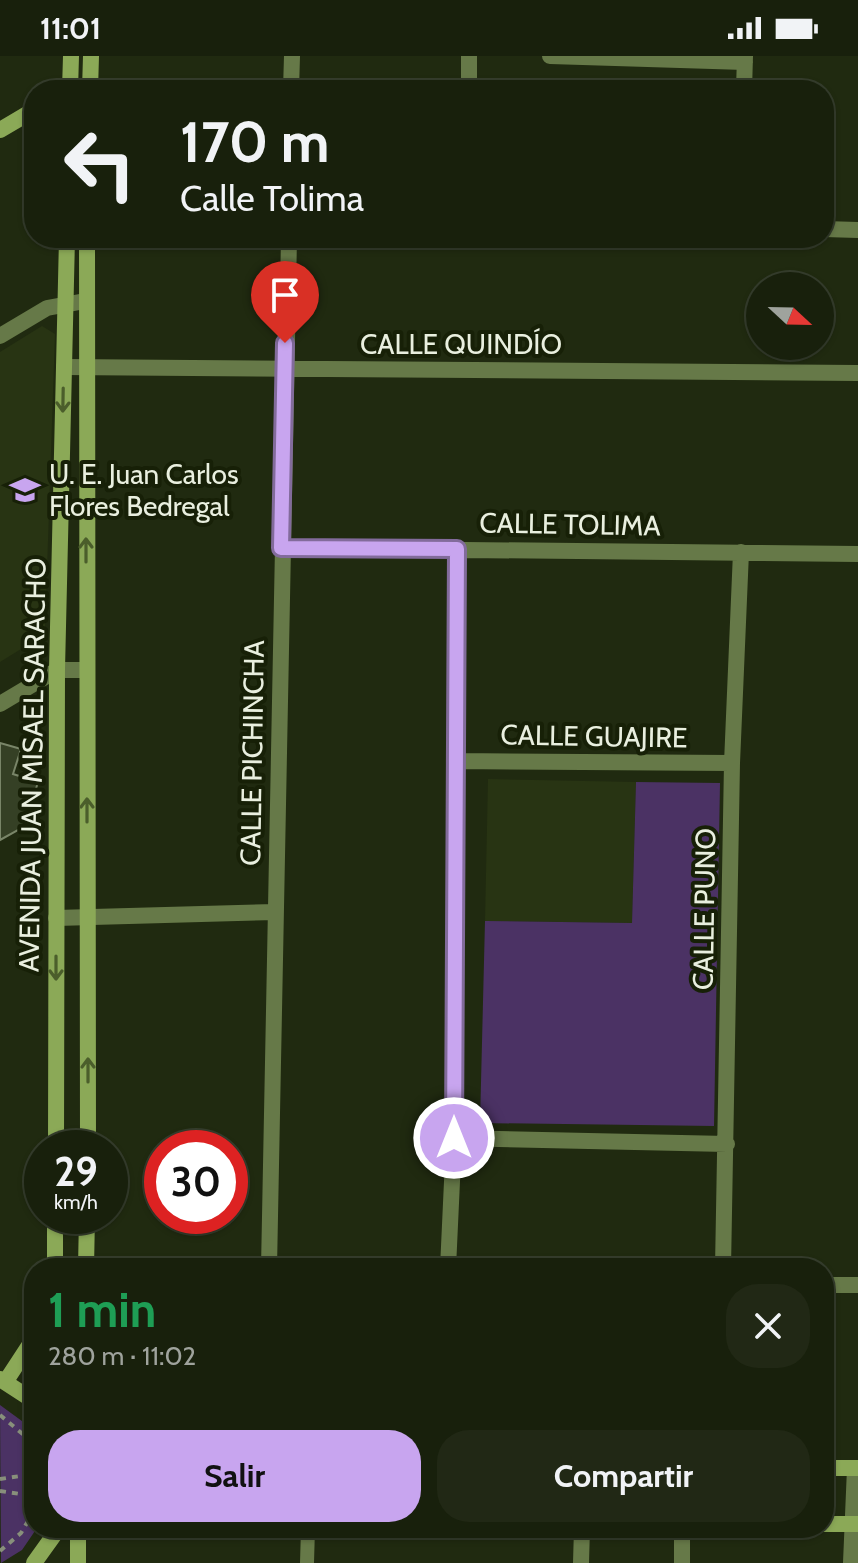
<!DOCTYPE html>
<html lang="es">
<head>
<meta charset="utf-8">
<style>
  :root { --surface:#18200c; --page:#212815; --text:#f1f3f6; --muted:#9fa39d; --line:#363e2d; --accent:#c8a5ef }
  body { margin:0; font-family:Cabin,sans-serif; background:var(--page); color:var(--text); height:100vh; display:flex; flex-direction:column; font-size:30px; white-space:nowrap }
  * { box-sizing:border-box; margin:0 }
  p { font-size:26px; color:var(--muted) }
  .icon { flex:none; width:44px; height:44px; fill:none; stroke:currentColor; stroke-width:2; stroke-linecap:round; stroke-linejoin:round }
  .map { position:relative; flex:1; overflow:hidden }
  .drawer { position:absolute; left:24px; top:1202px; width:810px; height:280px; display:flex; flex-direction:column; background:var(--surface); border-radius:32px; box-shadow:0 2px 6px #0004,0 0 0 2px var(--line) }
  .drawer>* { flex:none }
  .banner { position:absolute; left:24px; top:24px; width:810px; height:168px; border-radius:32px; box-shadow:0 2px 6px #0004,0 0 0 2px var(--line); background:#18200c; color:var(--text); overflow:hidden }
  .needle { width:52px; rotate:112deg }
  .buttons { position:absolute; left:746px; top:216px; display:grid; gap:16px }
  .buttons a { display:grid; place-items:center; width:88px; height:88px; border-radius:50%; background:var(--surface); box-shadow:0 2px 6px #0004,0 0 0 2px var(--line); font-size:40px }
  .speed { position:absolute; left:24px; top:1074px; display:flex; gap:16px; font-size:40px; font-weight:700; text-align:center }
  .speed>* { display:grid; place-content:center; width:104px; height:104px; border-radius:50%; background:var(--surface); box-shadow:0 2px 6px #0004,0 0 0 2px var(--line); line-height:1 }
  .speed small { font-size:20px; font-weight:400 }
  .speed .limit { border:12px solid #d22; background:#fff; color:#111 }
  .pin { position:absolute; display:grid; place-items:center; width:68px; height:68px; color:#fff; margin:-82px -34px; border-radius:50% 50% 50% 0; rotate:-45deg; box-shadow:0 0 8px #0007 }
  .pin .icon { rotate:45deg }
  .me { position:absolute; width:88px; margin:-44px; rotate:0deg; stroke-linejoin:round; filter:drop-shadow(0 0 6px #0008) }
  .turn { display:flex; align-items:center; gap:28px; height:168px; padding:0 24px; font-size:36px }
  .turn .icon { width:104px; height:104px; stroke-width:2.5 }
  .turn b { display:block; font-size:56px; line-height:68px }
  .round { display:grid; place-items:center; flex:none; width:84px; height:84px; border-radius:32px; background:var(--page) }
  .head { display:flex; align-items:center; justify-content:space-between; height:136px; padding:0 24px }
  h1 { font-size:48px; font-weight:800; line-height:60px; color:#1e9e55 }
  .action { display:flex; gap:16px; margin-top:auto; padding:16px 24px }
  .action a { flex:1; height:92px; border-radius:32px; background:var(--accent); color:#111; font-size:32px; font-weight:800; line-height:92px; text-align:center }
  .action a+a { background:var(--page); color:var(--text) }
  .status { display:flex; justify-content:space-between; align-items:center; height:56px; padding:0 40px; background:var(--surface); direction:ltr }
  .status svg { height:22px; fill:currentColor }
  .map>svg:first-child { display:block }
  .built { fill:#283413 }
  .green { fill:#4b3264 }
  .building { fill:#354025; stroke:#798568; stroke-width:2 }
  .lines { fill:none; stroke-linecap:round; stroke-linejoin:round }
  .path { stroke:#88907b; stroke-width:4; stroke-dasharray:6 6; stroke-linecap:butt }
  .lane { stroke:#667948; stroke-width:14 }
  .street { stroke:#667948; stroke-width:16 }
  .secondary { stroke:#8ba957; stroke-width:16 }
  .oneway { stroke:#4b5e2b }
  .route-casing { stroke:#826b9b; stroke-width:20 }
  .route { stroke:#c8a5ef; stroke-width:14 }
  .labels { text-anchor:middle; stroke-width:8; stroke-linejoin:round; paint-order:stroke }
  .street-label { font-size:28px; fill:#e9efdf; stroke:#172007 }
  .poi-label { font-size:28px; fill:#e9efdf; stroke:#172007; text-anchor:start }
</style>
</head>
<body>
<div class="status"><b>11:01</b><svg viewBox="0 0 49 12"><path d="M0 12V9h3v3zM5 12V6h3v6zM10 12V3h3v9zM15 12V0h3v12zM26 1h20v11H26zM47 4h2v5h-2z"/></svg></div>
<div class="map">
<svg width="858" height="1507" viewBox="0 0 858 1507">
  <rect width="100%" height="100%" fill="#202a10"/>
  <path class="built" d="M42,270L55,278L45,573L34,585L0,606V296Z
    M488,723L636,726L632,867L485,865Z"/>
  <path class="green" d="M636,726L720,727L714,1070L480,1067L485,865L632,867Z
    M0,1349L26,1368L34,1381V1472H37L22,1494L1,1507Z"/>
  <path class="building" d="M0,687L21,693L13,718L38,726L25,770L0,784Z"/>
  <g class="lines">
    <path class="path" d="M0,1359L25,1380L34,1398
      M0,1423L34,1418
      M0,1435L34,1440
      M0,1495L21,1477L34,1455"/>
    <path class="lane" d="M307,1507L308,1472"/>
    <path class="street" d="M550,0L745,6
      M291,34L292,0
      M469,34V0
      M744,34L745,0
      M824,173L858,174
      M0,280L47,252L85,245
      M64,311L858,317
      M281,492L858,498
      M0,648L57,614H86
      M456,705L732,707
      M56,862L275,856
      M454,1082L727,1088
      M269,1212L289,182
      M448,1212L454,1082L457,493
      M723,1212L732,707L741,496
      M824,1229H858
      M581,1507L582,1472
      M682,1507V1472
      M851,1507L855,1412"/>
    <path class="secondary" d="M70,34L71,0
      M90,34L91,0
      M0,74L34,54
      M87,182L88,1092
      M56,1092L57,614L67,182
      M55,1212V1160
      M86,1212L87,1160
      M0,1323L34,1345
      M6,1325L34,1282
      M824,1412H858
      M824,1468H858
      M34,1507L59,1472
      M78,1507V1472"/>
  </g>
  <defs><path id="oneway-shaft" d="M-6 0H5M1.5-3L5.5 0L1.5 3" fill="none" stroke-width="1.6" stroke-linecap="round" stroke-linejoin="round" transform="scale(2)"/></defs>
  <g class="oneway">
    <use href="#oneway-shaft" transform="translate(63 344) rotate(91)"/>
    <use href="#oneway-shaft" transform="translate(86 494) rotate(-90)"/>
    <use href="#oneway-shaft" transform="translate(87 754) rotate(-90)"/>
    <use href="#oneway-shaft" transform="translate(56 912) rotate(90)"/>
    <use href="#oneway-shaft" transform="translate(88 1014) rotate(-90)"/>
  </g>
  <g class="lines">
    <g class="route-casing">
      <path id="route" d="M285,287L281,492L457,493L454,1082"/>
    </g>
    <use href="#route" class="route"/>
  </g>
  <defs>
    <g id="school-bare" transform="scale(2.4)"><path d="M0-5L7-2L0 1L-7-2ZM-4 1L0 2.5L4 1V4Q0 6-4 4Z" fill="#c8a5ef" stroke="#172007" stroke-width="2.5" paint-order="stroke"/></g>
  </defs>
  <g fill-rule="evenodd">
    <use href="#school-bare" x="25" y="434"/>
  </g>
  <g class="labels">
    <g class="street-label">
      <text x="461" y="298">CALLE QUINDÍO</text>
      <text transform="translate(570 468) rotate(1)" y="10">CALLE TOLIMA</text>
      <text transform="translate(594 680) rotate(1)" y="10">CALLE GUAJIRE</text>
      <text transform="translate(252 697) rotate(-89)" y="10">CALLE PICHINCHA</text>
      <text transform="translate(32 709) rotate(-89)" y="10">AVENIDA JUAN MISAEL SARACHO</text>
      <text transform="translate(704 853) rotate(-89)" y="10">CALLE PUNO</text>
    </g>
    <g class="poi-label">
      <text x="49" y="428">U. E. Juan Carlos<tspan x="49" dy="32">Flores Bedregal</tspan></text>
    </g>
  </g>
</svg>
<div class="buttons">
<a><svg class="needle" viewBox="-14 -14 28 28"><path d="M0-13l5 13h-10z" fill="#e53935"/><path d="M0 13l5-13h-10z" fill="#9fa39d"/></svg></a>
</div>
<div class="speed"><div>29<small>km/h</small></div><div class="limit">30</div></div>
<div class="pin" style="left:285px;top:287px;background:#d93025"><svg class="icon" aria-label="arrive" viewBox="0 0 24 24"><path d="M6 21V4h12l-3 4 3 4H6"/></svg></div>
<svg class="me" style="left:454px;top:1082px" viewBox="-20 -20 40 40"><circle r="17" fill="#c8a5ef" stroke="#fff" stroke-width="3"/><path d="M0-11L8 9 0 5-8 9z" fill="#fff"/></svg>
<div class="banner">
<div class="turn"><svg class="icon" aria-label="left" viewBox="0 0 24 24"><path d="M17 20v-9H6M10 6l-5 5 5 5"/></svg><div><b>170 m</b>Calle Tolima</div></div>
</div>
<section class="drawer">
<div class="head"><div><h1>1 min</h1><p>280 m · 11:02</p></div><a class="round"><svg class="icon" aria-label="close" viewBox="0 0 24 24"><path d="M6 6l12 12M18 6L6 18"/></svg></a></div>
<div class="action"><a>Salir</a><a>Compartir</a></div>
</section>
</div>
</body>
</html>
